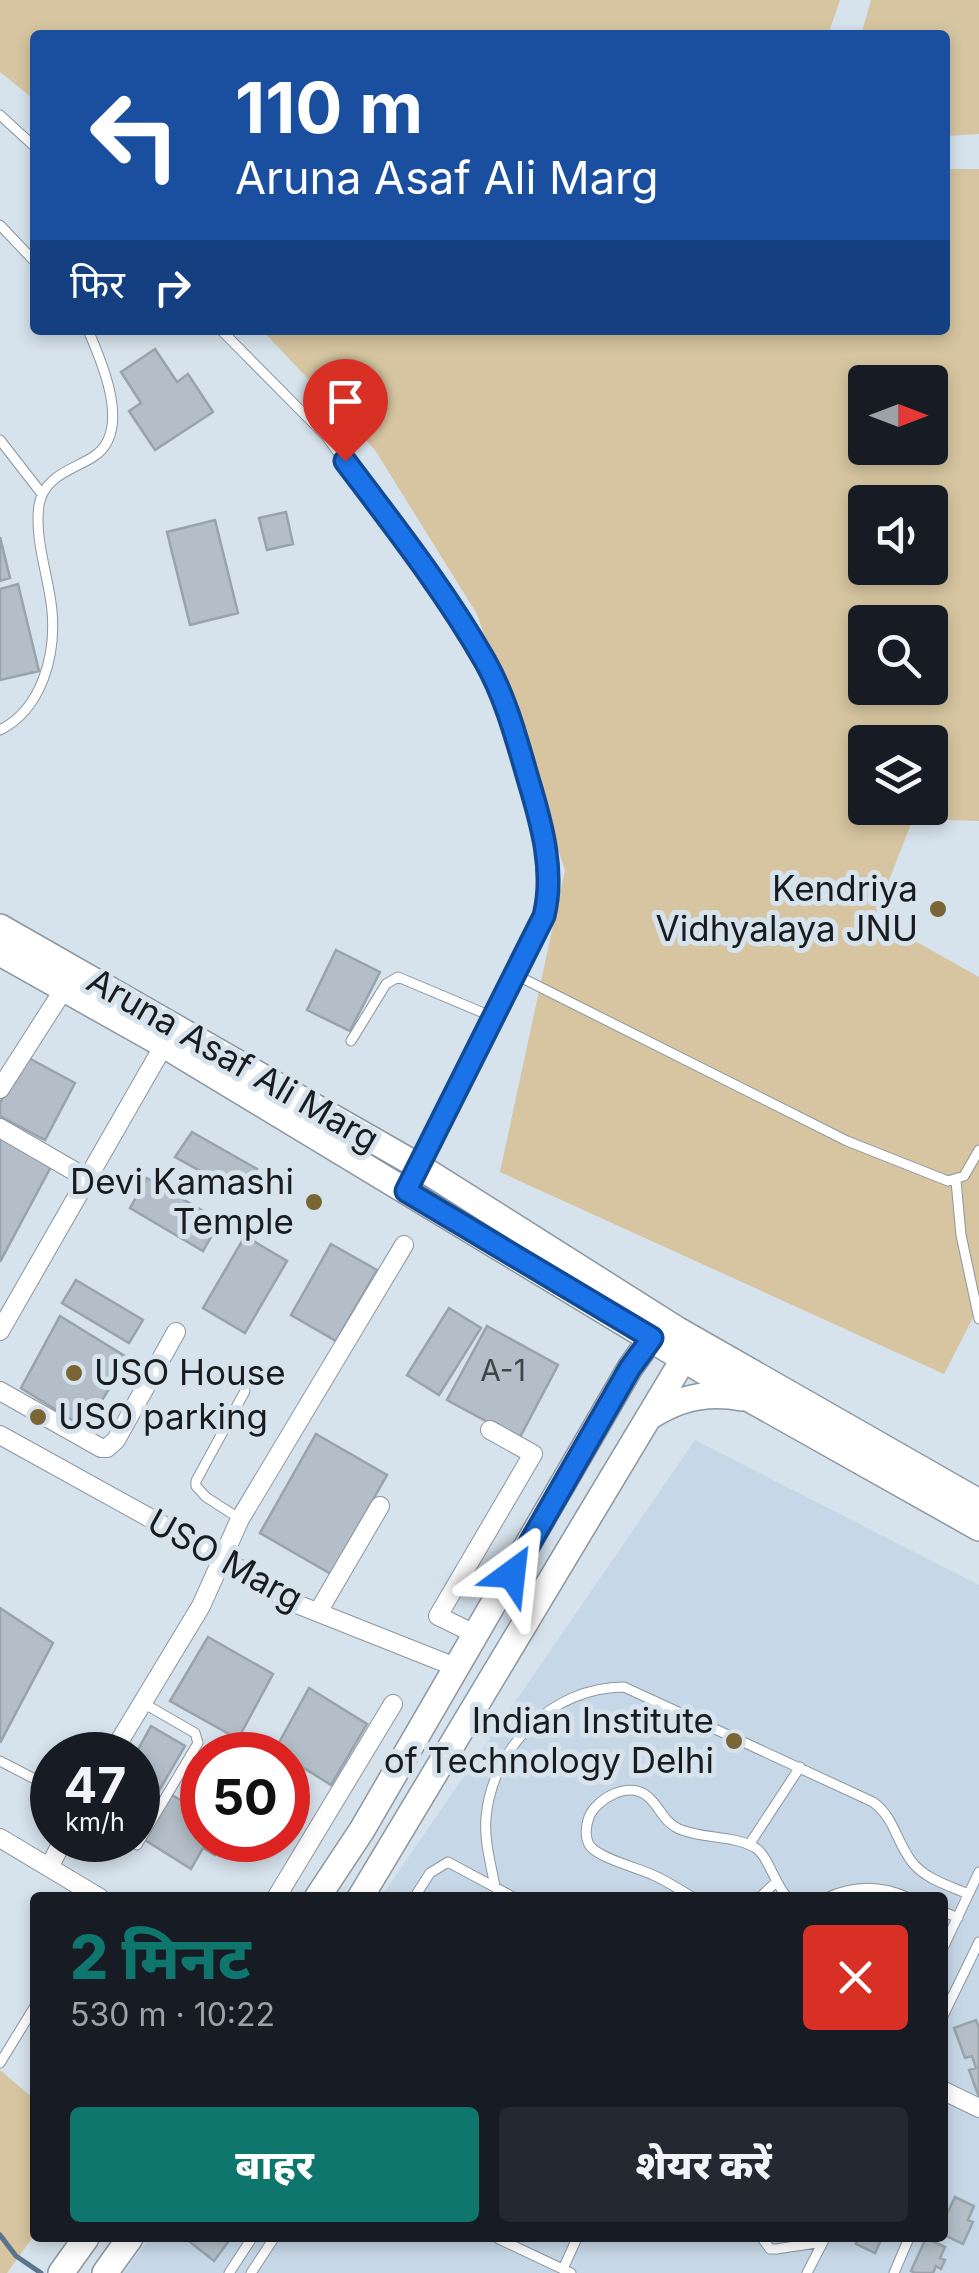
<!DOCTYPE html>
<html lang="hi">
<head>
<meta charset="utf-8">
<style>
  :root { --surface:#171b24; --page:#242831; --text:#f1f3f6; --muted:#9ea1a6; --accent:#0f766e }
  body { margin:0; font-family:Inter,"Noto Sans Devanagari",sans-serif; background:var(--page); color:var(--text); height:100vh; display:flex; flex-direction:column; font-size:38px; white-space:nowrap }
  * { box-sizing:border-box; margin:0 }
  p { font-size:32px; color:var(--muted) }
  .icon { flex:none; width:55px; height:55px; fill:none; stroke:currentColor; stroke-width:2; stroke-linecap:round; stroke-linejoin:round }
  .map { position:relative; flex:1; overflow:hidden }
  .details { position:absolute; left:30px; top:1892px; width:918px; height:350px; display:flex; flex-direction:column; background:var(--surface); border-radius:10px; box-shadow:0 5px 15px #0003 }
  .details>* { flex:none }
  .banner { position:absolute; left:30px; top:30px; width:920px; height:305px; border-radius:10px; box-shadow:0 5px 15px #0003; background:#1a4fa0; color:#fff; overflow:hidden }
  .needle { width:65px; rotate:90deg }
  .controls { position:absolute; left:848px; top:365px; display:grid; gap:20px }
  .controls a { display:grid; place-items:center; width:100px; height:100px; border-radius:10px; background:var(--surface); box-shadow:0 5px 15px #0003; font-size:50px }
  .speed { position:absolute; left:30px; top:1732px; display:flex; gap:20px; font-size:50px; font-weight:700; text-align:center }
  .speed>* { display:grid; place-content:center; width:130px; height:130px; border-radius:50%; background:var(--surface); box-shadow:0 5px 15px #0003; line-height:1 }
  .speed small { font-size:25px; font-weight:400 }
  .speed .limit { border:15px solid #d22; background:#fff; color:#111 }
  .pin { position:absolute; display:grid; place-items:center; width:85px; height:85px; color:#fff; margin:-102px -42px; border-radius:50% 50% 50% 0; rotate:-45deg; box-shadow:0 0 10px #0007 }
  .pin .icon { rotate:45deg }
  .me { position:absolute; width:110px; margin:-55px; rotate:30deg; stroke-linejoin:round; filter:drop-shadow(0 0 8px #0008) }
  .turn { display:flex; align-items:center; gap:35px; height:210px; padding:0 40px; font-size:45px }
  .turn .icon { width:130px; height:130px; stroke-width:2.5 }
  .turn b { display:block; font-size:70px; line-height:85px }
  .then { display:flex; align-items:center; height:95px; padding:0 40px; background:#0003; gap:20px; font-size:38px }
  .round { display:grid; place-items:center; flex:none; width:105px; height:105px; border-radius:10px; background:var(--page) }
  .overview { display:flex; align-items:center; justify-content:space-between; height:170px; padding:0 40px }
  h1 { font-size:60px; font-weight:800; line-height:75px; color:var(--accent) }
  .action { display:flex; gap:20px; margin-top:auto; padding:20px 40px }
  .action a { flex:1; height:115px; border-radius:10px; background:var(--accent); color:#fff; font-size:40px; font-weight:800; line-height:115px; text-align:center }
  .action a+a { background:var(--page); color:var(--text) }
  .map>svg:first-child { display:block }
  .built { fill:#c6d8e7 }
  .green { fill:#d6c5a0; fill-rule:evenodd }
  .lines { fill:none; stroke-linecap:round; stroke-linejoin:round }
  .stream { stroke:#59748b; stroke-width:5 }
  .building { fill:#b3bec8; stroke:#98a3ac; stroke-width:2.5 }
  .lane-casing { stroke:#8b96a0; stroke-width:11 }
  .street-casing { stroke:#8b96a0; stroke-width:20 }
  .secondary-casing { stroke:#8b96a0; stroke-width:28 }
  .lane { stroke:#fff; stroke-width:9 }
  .street { stroke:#fff; stroke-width:18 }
  .secondary { stroke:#fff; stroke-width:25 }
  .route-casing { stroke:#114b97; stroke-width:25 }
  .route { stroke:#1a73e8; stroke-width:18 }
  .poi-dot { fill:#7a6534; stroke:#d6e2ec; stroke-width:4 }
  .labels { text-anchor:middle; stroke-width:10; stroke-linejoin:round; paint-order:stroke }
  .number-label { font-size:30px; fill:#3f4449 }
  .poi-label { font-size:35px; fill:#181c1f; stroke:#d6e2ec; text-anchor:end }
  .street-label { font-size:35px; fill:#181c1f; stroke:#d6e2ec }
</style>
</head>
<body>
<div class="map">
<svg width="979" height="2273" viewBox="0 0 979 2273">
  <rect width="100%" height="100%" fill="#d6e2ec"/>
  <path class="built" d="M695,1440L979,1585V2273H124L149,2238H942V1898L381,1897Z"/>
  <path class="green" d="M0,0H840L828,35H35V100L0,72Z
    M871,0H979V134L945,136V35H861Z
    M945,169H979V821L913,819L874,918L979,977V1306L944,1374L500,1172L565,870L477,614L375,450L262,330H945ZM865,382H930V448H865ZM865,502H930V568H865ZM865,622H930V688H865ZM865,742H930V808H865Z
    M0,2070L35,2100V2234L7,2273H0Z"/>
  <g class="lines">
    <path class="stream" d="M0,2235L16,2256L41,2273"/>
  </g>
  <path class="building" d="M155,349L177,382L188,374L213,412L155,450L129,411L141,403L121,372Z
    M286,512L293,544L267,550L259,518Z
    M215,520L238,613L190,625L167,532Z
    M0,537L10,578L0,581Z
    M18,584L39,671L0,680V589Z
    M336,950L380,972L350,1031L307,1010Z
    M25,1056L75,1083L45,1140L0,1116V1103Z
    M192,1132L257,1169L242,1194L175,1157Z
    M0,1134L53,1163L0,1262Z
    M147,1178L220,1221L203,1251L130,1208Z
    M245,1236L287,1261L245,1333L203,1308Z
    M331,1244L377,1270L336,1341L291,1315Z
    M76,1280L143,1320L129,1343L62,1303Z
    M449,1308L481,1328L439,1395L407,1375Z
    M60,1316L128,1358L85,1428L21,1388Z
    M487,1326L558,1365L519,1439L447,1400Z
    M316,1434L387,1475L331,1574L260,1533Z
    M0,1608L53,1643L0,1743Z
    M208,1637L273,1674L238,1739L170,1701Z
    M309,1688L367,1724L331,1785L275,1750Z
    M151,1726L185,1746L138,1827L135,1755Z
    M170,1794L202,1812V1840H224L215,1855L203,1848L191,1869L145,1840Z
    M976,2020L979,2028V2097L969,2070L976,2068L972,2056L965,2058L954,2028Z
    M955,2197L974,2206L968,2220L973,2222L963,2244L942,2234V2224Z
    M185,2238H231L214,2261Z
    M859,2238H882L875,2253L856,2244Z
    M926,2238L945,2247L940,2258L945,2260L941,2269L936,2266L933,2273H915L911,2271Z"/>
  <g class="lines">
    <g class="lane-casing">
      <path id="lane" d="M0,115L35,147
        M0,225L35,262
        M221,330L326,436L433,581L486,662L511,722L539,817L549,886L544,917L421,1163
        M0,440L42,494
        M0,730C42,709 56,655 52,611C49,577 34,540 39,505C44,476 72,470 93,457C133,432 102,362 88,330
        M516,975L847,1141L948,1181L964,1176L979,1150
        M351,1041L386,984L398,977L493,1017
        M956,1181L961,1235L979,1319
        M240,1519L206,1497L196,1486V1481L245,1391
        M0,1761L52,1788
        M137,1845L198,1743L195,1733L143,1703
        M749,1845L800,1767
        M495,1887C491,1864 484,1841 486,1818C492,1747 553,1687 624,1687L873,1802C895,1818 896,1842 912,1862C925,1879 950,1886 968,1894
        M414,1898L430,1873L448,1862L515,1898
        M694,1898C680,1890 667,1881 653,1875C638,1868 599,1858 590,1846C584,1837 586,1826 589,1817C597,1798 629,1781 647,1796C660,1806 663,1822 679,1829C702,1839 732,1835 754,1847C768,1854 774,1884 788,1898
        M759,1898L775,1883
        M826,1898C855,1885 881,1885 909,1898
        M942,1911L958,1918
        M942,1950L979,1872
        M942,2018L979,1942
        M0,2063L35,2006
        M497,2238L571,2273
        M762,2238L770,2249H776L823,2242
        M563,2269L577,2238
        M229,2273L252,2238
        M251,2273L274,2238
        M807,2273L824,2240
        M894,2273L909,2238"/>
    </g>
    <g class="street-casing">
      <path id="street" d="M0,1089L64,989
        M0,1128L88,1179
        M0,1331L164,1045
        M0,1391L101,1448H107L116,1440L176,1332
        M0,1435L224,1559L289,1601L458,1668
        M318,1612L380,1506
        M477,1635L438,1616L533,1454L490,1430
        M111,1755L201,1606L240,1519L404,1245
        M0,1838L100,1898
        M50,1866L63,1840
        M276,1898L393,1704
        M942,2090L979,2108"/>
    </g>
    <g class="secondary-casing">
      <path id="secondary" d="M0,927L420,1167L678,1330L979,1502
        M0,953L164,1045L753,1401L979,1528
        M648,1418C677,1398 708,1391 742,1398
        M317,1898L362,1830L630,1368L661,1324
        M360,1898L692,1345
        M61,2273L86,2238
        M105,2273L130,2238"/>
    </g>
    <use href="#lane" class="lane"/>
    <use href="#street" class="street"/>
    <use href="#secondary" class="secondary"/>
  </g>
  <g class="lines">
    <g class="route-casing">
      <path id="route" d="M345,461C394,526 445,591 485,661C506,698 517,741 529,782C542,825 555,872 544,916L406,1191L652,1338L630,1368L512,1574"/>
    </g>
    <use href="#route" class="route"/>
  </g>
  <g class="poi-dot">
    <circle cx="938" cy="909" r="10"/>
    <circle cx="314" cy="1202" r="10"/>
    <circle cx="74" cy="1373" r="10"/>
    <circle cx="38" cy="1417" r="10"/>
    <circle cx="734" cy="1741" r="10"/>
  </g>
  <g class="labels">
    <g class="number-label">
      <text x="503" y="1381">A-1</text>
    </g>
    <g class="poi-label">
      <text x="918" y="901">Kendriya<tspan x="918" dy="40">Vidhyalaya JNU</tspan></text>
      <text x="294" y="1194">Devi Kamashi<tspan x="294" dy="40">Temple</tspan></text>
      <text x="94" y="1385" text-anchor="start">USO House</text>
      <text x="58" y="1429" text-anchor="start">USO parking</text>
      <text x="714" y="1733">Indian Institute<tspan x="714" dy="40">of Technology Delhi</tspan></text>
    </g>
    <g class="street-label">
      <text transform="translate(233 1060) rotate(30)" y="12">Aruna Asaf Ali Marg</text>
      <text transform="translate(225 1560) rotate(29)" y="12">USO Marg</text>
    </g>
  </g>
</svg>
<div class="controls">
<a><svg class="needle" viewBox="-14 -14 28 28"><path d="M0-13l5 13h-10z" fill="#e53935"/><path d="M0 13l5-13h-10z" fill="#9ea1a6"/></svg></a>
<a><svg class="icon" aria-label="sound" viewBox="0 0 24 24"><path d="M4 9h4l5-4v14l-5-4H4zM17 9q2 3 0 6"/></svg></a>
<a><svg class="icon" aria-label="search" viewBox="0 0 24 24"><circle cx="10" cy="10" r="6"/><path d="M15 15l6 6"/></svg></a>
<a><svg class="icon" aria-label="layers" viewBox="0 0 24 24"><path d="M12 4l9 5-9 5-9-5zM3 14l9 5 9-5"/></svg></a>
</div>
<div class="speed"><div>47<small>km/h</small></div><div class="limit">50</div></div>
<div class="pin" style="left:345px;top:461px;background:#d93025"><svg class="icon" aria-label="arrive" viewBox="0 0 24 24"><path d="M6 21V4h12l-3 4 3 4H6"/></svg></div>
<svg class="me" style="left:512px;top:1574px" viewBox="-20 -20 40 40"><path d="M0-17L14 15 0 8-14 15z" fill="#1a73e8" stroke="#fff" stroke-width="4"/></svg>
<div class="banner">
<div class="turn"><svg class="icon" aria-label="left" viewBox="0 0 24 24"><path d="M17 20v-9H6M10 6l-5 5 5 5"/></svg><div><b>110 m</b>Aruna Asaf Ali Marg</div></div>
<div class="then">फिर<svg class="icon" aria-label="right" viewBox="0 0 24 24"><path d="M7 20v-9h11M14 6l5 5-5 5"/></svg></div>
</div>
<section class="details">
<div class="overview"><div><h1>2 मिनट</h1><p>530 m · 10:22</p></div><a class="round" style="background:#d93025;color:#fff"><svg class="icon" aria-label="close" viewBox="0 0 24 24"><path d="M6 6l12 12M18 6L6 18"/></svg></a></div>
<div class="action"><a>बाहर</a><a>शेयर करें</a></div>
</section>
</div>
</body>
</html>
